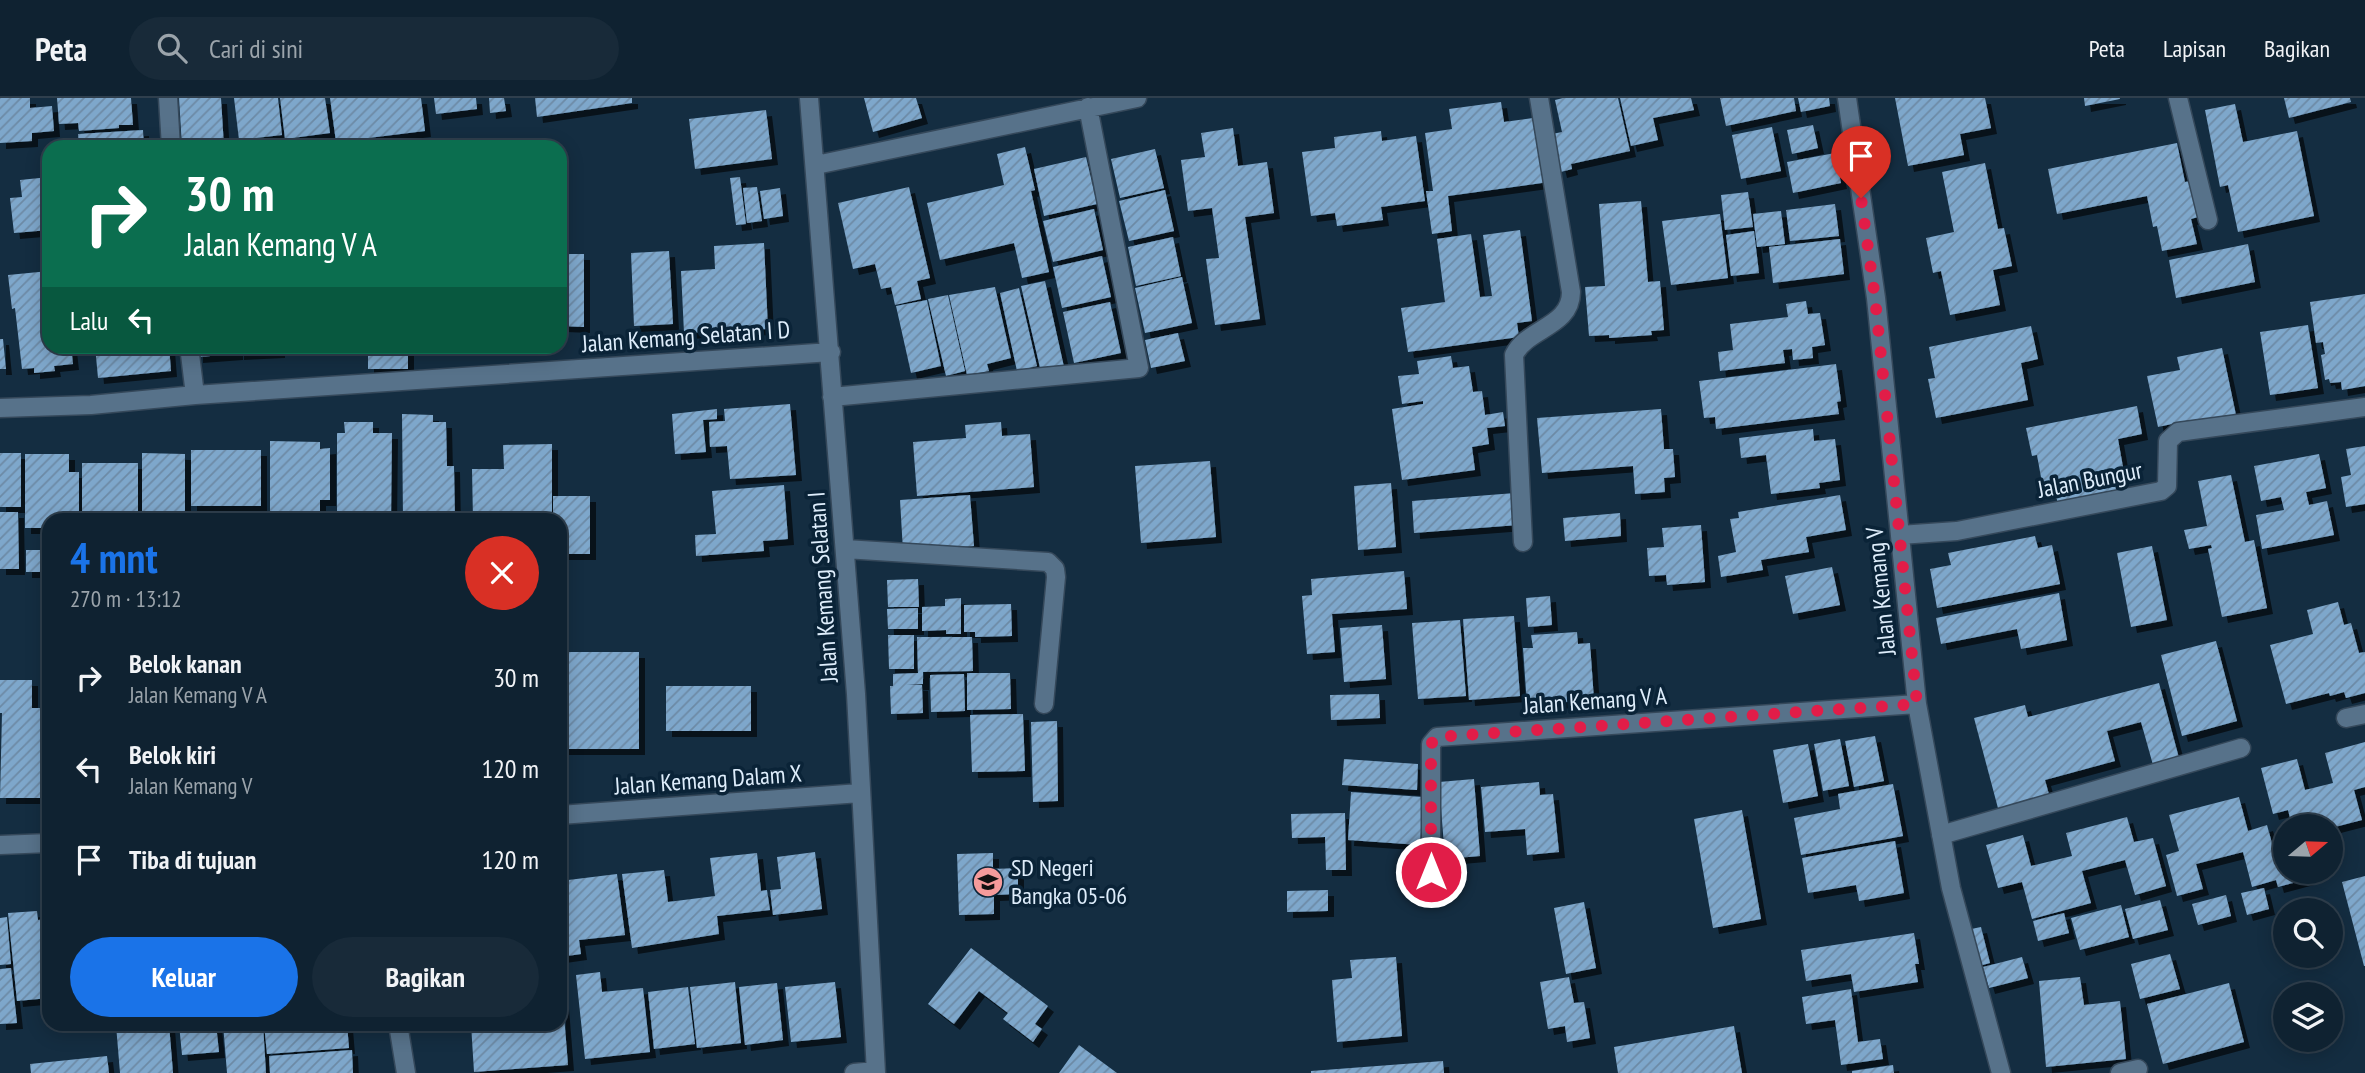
<!DOCTYPE html>
<html lang="id">
<head>
<meta charset="utf-8">
<style>
  :root { --surface:#0f2231; --page:#182a39; --text:#f1f3f6; --muted:#9ba4ab; --line:#2f3f4d; --accent:#1a73e8 }
  body { margin:0; font-family:"PT Sans Narrow",sans-serif; background:var(--page); color:var(--text); height:100vh; display:flex; flex-direction:column; font-size:26px; white-space:nowrap }
  * { box-sizing:border-box; margin:0 }
  p { font-size:23px; color:var(--muted) }
  .icon { flex:none; width:38px; height:38px; fill:none; stroke:currentColor; stroke-width:2; stroke-linecap:round; stroke-linejoin:round }
  .map { position:relative; flex:1; overflow:hidden }
  .details { position:absolute; left:42px; top:415px; width:525px; height:518px; display:flex; flex-direction:column; background:var(--surface); border-radius:21px; box-shadow:0 4px 18px #0003,0 0 0 2px var(--line) }
  .details>* { flex:none }
  .guide { position:absolute; left:42px; top:42px; width:525px; height:214px; border-radius:21px; box-shadow:0 4px 18px #0003,0 0 0 2px var(--line); background:#0b6e4f; color:#fff; overflow:hidden }
  .needle { width:46px; rotate:71deg }
  .controls { position:absolute; left:2273px; top:716px; display:grid; gap:14px }
  .controls a { display:grid; place-items:center; width:70px; height:70px; border-radius:50%; background:var(--surface); box-shadow:0 4px 18px #0003,0 0 0 2px var(--line); font-size:35px }
  .pin { position:absolute; display:grid; place-items:center; width:60px; height:60px; color:#fff; margin:-72px -30px; border-radius:50% 50% 50% 0; rotate:-45deg; box-shadow:0 0 7px #0007 }
  .pin .icon { rotate:45deg }
  .me { position:absolute; width:77px; margin:-38px; rotate:0deg; stroke-linejoin:round; filter:drop-shadow(0 0 5px #0008) }
  .turn { display:flex; align-items:center; gap:24px; height:147px; padding:0 28px; font-size:32px }
  .turn .icon { width:91px; height:91px; stroke-width:2.5 }
  .turn b { display:block; font-size:49px; line-height:60px }
  .then { display:flex; align-items:center; height:66px; padding:0 28px; background:#0003; gap:14px; font-size:26px }
  .round { display:grid; place-items:center; flex:none; width:74px; height:74px; border-radius:37px; background:var(--page) }
  .headline { display:flex; align-items:center; justify-content:space-between; height:119px; padding:0 28px }
  h1 { font-size:42px; font-weight:800; line-height:52px; color:var(--accent) }
  .action { display:flex; gap:14px; margin-top:auto; padding:14px 28px }
  .action a { flex:1; height:80px; border-radius:42px; background:var(--accent); color:#fff; font-size:28px; font-weight:800; line-height:80px; text-align:center }
  .action a+a { background:var(--page); color:var(--text) }
  ul { padding:0; list-style:none }
  li { display:flex; align-items:center; gap:21px; height:91px; padding:0 28px }
  li div { flex:1 }
  li b { display:block; font-size:26px }
  li em { font-style:normal }
  header { display:flex; align-items:center; gap:42px; box-sizing:border-box; height:98px; padding:0 35px; background:var(--surface); border-bottom:2px solid var(--line) }
  header strong { font-size:33px }
  nav { display:flex; gap:38px; margin-inline-start:auto; font-size:24px }
  .search { width:490px; height:63px; background:var(--page); display:flex; align-items:center; gap:18px; box-sizing:border-box; padding:0 24px; border-radius:38px; color:var(--muted); font-size:26px }
  .map>svg:first-child { display:block }
  .building { fill:url(#building-hatch); filter:url(#shadow) }
  .lines { fill:none; stroke-linecap:round; stroke-linejoin:round }
  .minor-casing { stroke:#35485a; stroke-width:21 }
  .minor { stroke:#57728a; stroke-width:18 }
  .route { stroke:#e11d48; stroke-width:12; stroke-dasharray:0 21.6 }
  .labels { text-anchor:middle; stroke-width:7; stroke-linejoin:round; paint-order:stroke }
  .street-label { font-size:24px; fill:#deedfb; stroke:#0a2337 }
  .poi-label { font-size:24px; fill:#deedfb; stroke:#0a2337; text-anchor:start }
</style>
</head>
<body>
<header>
<strong>Peta</strong>
<div class="search"><svg class="icon" aria-label="search" viewBox="0 0 24 24"><circle cx="10" cy="10" r="6"/><path d="M15 15l6 6"/></svg>Cari di sini</div>
<nav><a>Peta</a><a>Lapisan</a><a>Bagikan</a></nav>
</header>
<div class="map">
<svg width="2365" height="975" viewBox="0 0 2365 975">
  <defs>
    <pattern id="building-hatch" width="6" height="6" patternUnits="userSpaceOnUse" patternTransform="scale(1.75)"><rect width="6" height="6" fill="#7ea7cb"/><path d="M-1 1l2-2M0 6l6-6M5 7l2-2" fill="none" stroke="#6c8aa5"/></pattern>
    <filter id="shadow"><feDropShadow dx="6" dy="6" stdDeviation="0" flood-color="#0009"/></filter>
  </defs>
  <rect width="100%" height="100%" fill="#142d41"/>
  <path class="building" d="M0,0H30V10L52,8L54,33L32,35V43L0,45Z
    M57,0H131L133,27H119V30L79,33L78,25L59,26Z
    M179,0H221L224,49H182Z
    M234,0H278L282,37L239,42Z
    M280,0H325L330,35L285,41Z
    M330,0H421L425,33L336,44Z
    M434,0H476L477,11L436,16Z
    M489,0H504L506,13L490,15Z
    M535,0H632V5L537,19Z
    M864,0H916L922,20L873,34Z
    M1563,0H1618L1630,53L1571,66L1572,71L1561,74L1552,36L1562,34L1555,2Z
    M1620,0H1691L1694,12L1653,20L1658,42L1631,48Z
    M1720,0H1794L1796,13L1726,28Z
    M1798,0H1829L1830,8L1801,14Z
    M1895,0H1985L1991,30L1960,36L1964,57L1908,68Z
    M2084,0H2120V1L2085,8Z
    M2284,0H2350L2351,4L2289,20Z
    M1501,4L1504,24L1540,19L1549,84L1448,98L1452,133L1432,136L1426,93H1433L1425,35L1452,31L1449,11Z
    M2235,6L2243,44L2297,33L2314,118L2238,134L2228,87L2220,89L2205,12Z
    M766,12L772,61L695,71L689,21Z
    M1813,27L1818,50L1792,56L1787,32Z
    M1772,29L1781,73L1741,81L1732,37Z
    M1233,30L1238,68L1267,64L1274,115L1245,119L1260,221L1215,227L1206,161L1219,160L1212,110L1188,113L1181,62L1205,59L1201,35Z
    M143,32L144,49H79L78,36Z
    M1381,33L1382,43L1416,38L1425,103L1381,109L1383,122L1337,128L1335,115L1311,118L1302,54L1335,50L1334,39Z
    M2177,45L2185,84L2191,83L2198,119L2191,121L2197,146L2162,153L2157,128L2153,129L2147,98L2057,116L2048,71Z
    M1025,49L1035,92L1031,93L1049,174L1022,180L1014,145L940,162L927,105L1004,87L997,56Z
    M1155,51L1164,90L1120,100L1111,61Z
    M1835,55L1841,85L1793,95L1787,64Z
    M1086,59L1097,106L1044,118L1034,71Z
    M1985,65L1998,131L2004,130L2012,168L1993,172L2000,207L1950,217L1941,173L1933,175L1926,140L1954,134L1942,74Z
    M49,79V132L14,135L10,100L22,99L20,82Z
    M740,79L746,126L736,127L730,80Z
    M757,89L762,123L747,125L743,90Z
    M909,89L930,180L917,183L921,201L895,207L891,189L881,191L875,166L853,171L838,105Z
    M780,90L783,118L764,121L760,93Z
    M1165,92L1174,133L1129,143L1119,103Z
    M1748,94L1753,129L1725,132L1721,97Z
    M1641,103L1648,184L1660,183L1664,232L1651,233L1652,237L1609,240V237L1589,238L1585,189L1605,188L1599,106Z
    M1835,106L1839,138L1790,143L1786,112Z
    M1094,111L1103,152L1053,164L1043,123Z
    M1781,113L1785,146L1757,149L1753,116Z
    M1720,116L1728,180L1671,187L1662,123Z
    M1520,132L1532,223L1517,225L1519,239L1408,254L1401,210L1445,204L1437,141L1471,136L1480,199L1492,198L1483,137Z
    M1754,133L1759,175L1731,178L1726,137Z
    M1173,139L1181,178L1136,188L1128,149Z
    M1840,141L1844,176L1773,185L1769,149Z
    M764,145L768,231L684,235L681,173L715,171L714,148Z
    M2248,146L2255,184L2176,200L2169,162Z
    M669,153L673,226L634,228L631,155Z
    M560,156H584V229L560,228Z
    M1102,158L1111,199L1062,210L1053,169Z
    M49,173V248H71L73,266L54,268L55,273L34,275V270L22,271L15,210L12,211L8,177Z
    M1182,179L1192,225L1145,235L1135,190Z
    M1045,183L1064,269L1041,274L1021,188Z
    M995,189L1011,260L987,266L989,273L967,277L949,197Z
    M1019,190L1037,268L1017,273L1000,195Z
    M2365,196V288L2342,292L2341,284L2330,285L2329,281L2325,282L2321,257L2325,256L2323,244L2316,245L2310,204Z
    M948,197L965,273L946,278L928,201Z
    M927,202L941,268L911,275L896,208Z
    M1806,203L1808,216L1820,215L1825,247L1812,249L1813,260L1793,262L1792,251L1783,252L1785,265L1720,273L1718,254L1733,252L1730,226L1788,219L1786,206Z
    M1110,204L1121,255L1074,265L1063,214Z
    M2308,227L2318,290L2270,297L2260,234Z
    M2031,228L2038,261L2021,265L2028,302L1936,320L1928,281L1935,280L1929,249Z
    M1178,235L1185,263L1151,270L1145,242Z
    M0,241H3L6,271H0Z
    M95,248H169L171,273L98,280Z
    M197,248H237V256L197,259Z
    M238,248H279V254L238,256Z
    M368,248H408V271H368Z
    M2222,250L2236,317L2190,325V322L2158,329L2147,278L2180,272L2177,259Z
    M1451,258L1453,270L1469,268L1473,294L1482,293L1485,317L1503,314L1505,328L1487,330L1489,346L1472,349L1475,372L1402,382L1392,311L1423,306V303L1402,306L1398,278L1419,276L1417,263Z
    M1836,266L1841,303L1837,304L1839,316L1716,331L1715,319L1704,320L1699,283Z
    M790,306L796,377L730,381L727,348L710,349L709,324L725,323L724,311Z
    M2137,308L2142,336L2118,341L2123,369L2117,370L2122,394L2058,407L2053,383L2042,385L2037,357L2032,358L2026,330Z
    M717,311V321L703,322L706,354L675,356L672,316Z
    M1661,311L1664,351H1673L1675,379L1664,380L1665,394L1635,396L1633,368L1542,375L1537,320Z
    M402,316L433,317V324H446L447,368H454L455,422H403Z
    M344,324H373V335H392L391,422H337V335H345Z
    M1001,324L1002,338L1030,336L1034,389L917,398L913,344L966,340L965,327Z
    M1813,331L1814,343L1835,341L1840,382L1819,385L1820,390L1771,396L1766,357L1741,360L1739,340Z
    M270,343L320,344V351L330,350V402H320V422H270Z
    M552,346V422H473L472,371H504L503,347Z
    M2365,348V406L2346,409L2341,379L2351,377L2346,351Z
    M191,352H261V408H191Z
    M0,355H21V409H0Z
    M142,355L185,356V422H142Z
    M25,356H69V374H79V422H49V474H26V452H43V430H25Z
    M2319,356L2326,390L2306,394L2309,407L2327,403L2334,437L2262,451L2256,417L2284,412L2281,399L2261,403L2254,368Z
    M1210,363L1216,439L1141,445L1135,368Z
    M82,365H138V422H82Z
    M2231,377L2245,444L2254,442L2267,510L2222,519L2208,451L2212,450L2211,447L2189,451L2184,432L2207,428L2198,383Z
    M1391,385L1396,449L1358,452L1354,388Z
    M784,387L788,441L763,443L764,453L696,458L695,437L716,436L712,393Z
    M1515,395L1518,427L1414,435L1412,403Z
    M970,397L974,448L903,453L900,402Z
    M1840,397L1846,432L1806,439L1809,454L1761,462L1763,472L1721,479L1718,458L1736,454L1730,421L1739,420L1738,414Z
    M553,398H590V456H560V422H553Z
    M0,414H18L19,471H0Z
    M1620,415L1621,438L1565,443L1563,420Z
    M192,417H262V422H192Z
    M1701,427L1705,484L1667,487L1666,477L1649,478L1647,450L1664,449L1662,430Z
    M2035,438L2038,450L2052,447L2060,486L1937,510L1930,471L1951,467L1948,455Z
    M2152,448L2167,522L2131,529L2117,455Z
    M1832,469L1840,507L1793,516L1785,478Z
    M1404,473L1407,511L1332,516L1335,554L1307,556L1302,498L1312,497L1311,481Z
    M918,481L919,509H888L887,482Z
    M2059,495L2067,542L2021,551L2017,531L1941,546L1936,520Z
    M1550,498L1552,527L1528,529L1526,500Z
    M961,500V536H946V532L922,533V509L945,508V501Z
    M2338,504L2344,527L2351,525L2359,555L2365,554V595L2346,600L2344,594L2330,598L2329,595L2286,606L2270,547L2313,536L2307,512Z
    M1011,506L1012,538L975,539V534H964V507Z
    M918,510V531H888L887,511Z
    M1514,518L1520,598L1469,602L1463,521Z
    M1460,522L1466,598L1418,601L1412,525Z
    M1382,527L1386,581L1344,584L1340,530Z
    M1577,534L1578,546L1590,545L1594,602L1527,607L1523,550H1533L1531,537Z
    M888,537H914V571H889Z
    M917,539H972L973,573L923,574V586L906,587H922L923,615L891,616L890,588H893V576L918,575Z
    M2216,543L2237,623L2182,638L2161,557Z
    M560,554H639V651H560Z
    M967,575H1010L1011,611L967,612Z
    M964,576L965,613L931,614L930,577Z
    M0,582H32V610H40V621H49V700H0L2,615H0Z
    M2159,585L2179,660L2153,667L2141,624L2107,633L2115,663L2045,682L2050,700L1999,714L1974,620L2025,607L2028,619Z
    M666,588H751V633H666Z
    M1379,596L1380,620L1331,622L1330,597Z
    M1023,616L1025,673L972,674L970,617Z
    M1057,623L1058,703L1033,704L1031,624Z
    M1875,638L1884,683L1854,689L1845,643Z
    M1840,641L1849,688L1823,693L1814,646Z
    M2365,644V689L2354,692L2362,722L2331,730V728H2292L2288,712L2273,716L2261,670L2297,661L2305,692L2333,685L2325,655Z
    M1808,646L1818,698L1783,705L1773,652Z
    M1344,661L1418,666L1417,692L1342,687Z
    M1474,681L1480,758L1445,761L1439,684Z
    M1539,684L1540,697L1553,696L1559,754L1527,757L1525,731L1485,734L1481,689Z
    M1893,686L1903,738L1801,757L1794,720L1840,711L1838,696Z
    M1351,694L1423,699L1420,747L1348,742Z
    M2239,699L2248,733L2267,727L2278,767L2286,764V774H2305L2308,781L2278,789L2276,782L2252,789L2243,754L2196,766L2203,791L2177,798L2166,757L2179,753L2169,717Z
    M1742,712L1761,821L1713,830L1694,721Z
    M1345,715L1346,772H1326L1325,739L1292,740L1291,716Z
    M2127,719L2134,744L2153,740L2166,788L2135,797L2125,762L2082,773L2091,805L2032,821L2022,784L1998,790L1986,747L2023,737L2031,768L2072,758L2066,735Z
    M1895,743L1904,795L1859,803L1856,787L1808,795L1802,760Z
    M815,754L822,811L773,817L770,792L781,791L777,759Z
    M757,755L761,793L767,792L770,812L717,818L719,836L632,850L622,776L664,772L668,804L715,798L710,760Z
    M993,755V771L1018,770V796L994,797V816L959,817L957,756Z
    M617,776L625,837L579,842L581,856L560,859V783Z
    M2365,778V868H2364L2342,784Z
    M2264,790L2269,811L2247,817L2241,795Z
    M1328,792V813L1287,814V793Z
    M2226,797L2231,818L2198,827L2192,806Z
    M2160,802L2168,832L2133,841L2125,811Z
    M1584,804L1596,870L1566,876L1554,810Z
    M2121,807L2129,839L2080,852L2071,820Z
    M37,813L38,822L49,821V900L17,903L8,815Z
    M2064,815L2069,835L2038,843L2033,823Z
    M7,819L11,866L0,867V820Z
    M1981,829L1990,865L1975,869L1966,832Z
    M1914,835L1919,866H1915L1918,884L1854,894L1851,876L1806,883L1801,852Z
    M971,850L1048,908L1035,926L1042,931L1033,944L1003,921L1008,915L979,893L954,926L928,906Z
    M2170,856L2180,891L2140,901L2131,866Z
    M1396,859L1402,938L1337,944L1332,882L1352,880L1350,862Z
    M2022,859L2028,880L1989,890L1983,869Z
    M11,870L17,925L0,926V871Z
    M600,874L602,894L643,890L650,954L585,961L576,877Z
    M1569,879L1574,905L1584,904L1590,940L1567,944L1565,928L1548,931L1540,884Z
    M2080,879L2084,907L2120,903L2126,961L2046,969L2039,883Z
    M735,884L741,945L697,950L690,889Z
    M835,884L841,939L791,944L785,889Z
    M777,885L783,942L745,947L739,889Z
    M2229,885L2244,944L2163,966L2147,906Z
    M688,889L695,946L654,951L648,894Z
    M1851,891L1858,944L1880,941L1883,961L1841,967L1835,922L1806,926L1802,899Z
    M560,892H562L568,967L474,974L471,926H560Z
    M131,926H169L173,975H120L116,927Z
    M179,926H216L219,954L182,957Z
    M223,926H263L266,975H227Z
    M264,926H347L349,950L267,956Z
    M1734,928L1742,975H1618L1614,949Z
    M1079,947L1117,975H1059Z
    M352,952L353,975H270L269,958Z
    M107,958L109,975H31L30,966Z
    M1443,963L1444,975H1311V973Z
    M1893,967L1894,975H1852V973Z"/>
  <g class="lines">
    <g class="minor-casing">
      <path id="minor" d="M168,0L171,49
        M809,0L856,596L876,975
        M1847,0L1876,200L1917,606L1951,790L2001,975
        M2178,0L2208,122
        M816,67L1137,0
        M189,248L195,297
        M832,299L1139,270L1088,9
        M0,310L91,307L195,297L831,254
        M1900,437L1957,433L2161,393L2167,388L2168,343L2178,334L2365,309
        M1523,444L1514,257C1527,230 1571,229 1571,194L1539,0
        M845,451L1048,464L1055,471L1056,479L1044,606
        M2346,620L2365,616
        M560,717L860,695
        M1941,737L2241,650
        M0,747L49,745
        M1431,798V646L1437,639L1917,606
        M398,926L406,975
        M854,975L875,973
        M2120,975L2138,971"/>
    </g>
    <use href="#minor" class="minor"/>
  </g>
  <g class="lines">
    <path class="route" d="M1431,774V646L1437,639L1917,606L1875,200L1861,100"/>
  </g>
  <defs>
    <g id="school-disc" transform="scale(1.575)"><circle r="9.5" fill="#f59b9b" stroke="#0a2337"/><path d="M0-5L7-2L0 1L-7-2ZM-4 1L0 2.5L4 1V4Q0 6-4 4Z" fill="#111"/></g>
  </defs>
  <g fill-rule="evenodd">
    <use href="#school-disc" x="988" y="784"/>
  </g>
  <g class="labels">
    <g class="street-label">
      <text transform="translate(686 239) rotate(-4)" y="8">Jalan Kemang Selatan I D</text>
      <text transform="translate(2090 382) rotate(-11)" y="8">Jalan Bungur</text>
      <text transform="translate(823 489) rotate(-94)" y="8">Jalan Kemang Selatan I</text>
      <text transform="translate(1881 493) rotate(-96)" y="8">Jalan Kemang V</text>
      <text transform="translate(1595 603) rotate(-4)" y="8">Jalan Kemang V A</text>
      <text transform="translate(708 682) rotate(-4)" y="8">Jalan Kemang Dalam X</text>
    </g>
    <g class="poi-label">
      <text x="1011" y="778">SD Negeri<tspan x="1011" dy="28">Bangka 05-06</tspan></text>
    </g>
  </g>
</svg>
<div class="controls">
<a><svg class="needle" viewBox="-14 -14 28 28"><path d="M0-13l5 13h-10z" fill="#e53935"/><path d="M0 13l5-13h-10z" fill="#9ba4ab"/></svg></a>
<a><svg class="icon" aria-label="search" viewBox="0 0 24 24"><circle cx="10" cy="10" r="6"/><path d="M15 15l6 6"/></svg></a>
<a><svg class="icon" aria-label="layers" viewBox="0 0 24 24"><path d="M12 4l9 5-9 5-9-5zM3 14l9 5 9-5"/></svg></a>
</div>
<div class="pin" style="left:1861px;top:100px;background:#d93025"><svg class="icon" aria-label="arrive" viewBox="0 0 24 24"><path d="M6 21V4h12l-3 4 3 4H6"/></svg></div>
<svg class="me" style="left:1431px;top:774px" viewBox="-20 -20 40 40"><circle r="17" fill="#e11d48" stroke="#fff" stroke-width="3"/><path d="M0-11L8 9 0 5-8 9z" fill="#fff"/></svg>
<div class="guide">
<div class="turn"><svg class="icon" aria-label="right" viewBox="0 0 24 24"><path d="M7 20v-9h11M14 6l5 5-5 5"/></svg><div><b>30 m</b>Jalan Kemang V A</div></div>
<div class="then">Lalu<svg class="icon" aria-label="left" viewBox="0 0 24 24"><path d="M17 20v-9H6M10 6l-5 5 5 5"/></svg></div>
</div>
<section class="details">
<div class="headline"><div><h1>4 mnt</h1><p>270 m · 13:12</p></div><a class="round" style="background:#d93025;color:#fff"><svg class="icon" aria-label="close" viewBox="0 0 24 24"><path d="M6 6l12 12M18 6L6 18"/></svg></a></div>
<ul>
<li><svg class="icon" aria-label="right" viewBox="0 0 24 24"><path d="M7 20v-9h11M14 6l5 5-5 5"/></svg><div><b>Belok kanan</b><p>Jalan Kemang V A</p></div><em>30 m</em></li>
<li><svg class="icon" aria-label="left" viewBox="0 0 24 24"><path d="M17 20v-9H6M10 6l-5 5 5 5"/></svg><div><b>Belok kiri</b><p>Jalan Kemang V</p></div><em>120 m</em></li>
<li><svg class="icon" aria-label="arrive" viewBox="0 0 24 24"><path d="M6 21V4h12l-3 4 3 4H6"/></svg><div><b>Tiba di tujuan</b></div><em>120 m</em></li>
</ul>
<div class="action"><a>Keluar</a><a>Bagikan</a></div>
</section>
</div>
</body>
</html>
